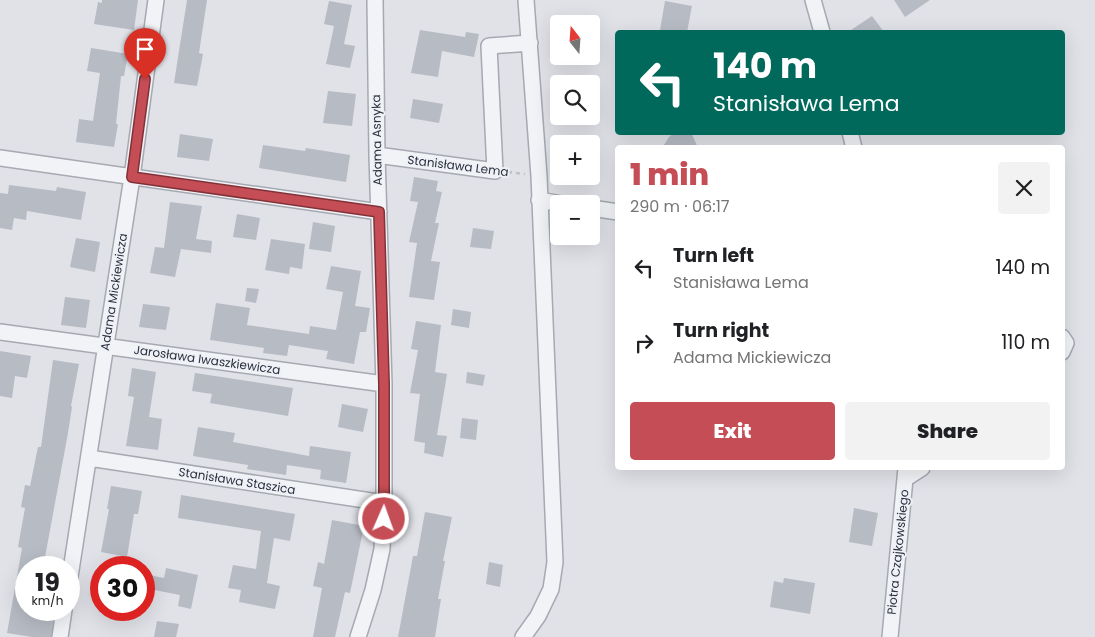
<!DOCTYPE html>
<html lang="en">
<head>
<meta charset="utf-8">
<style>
  :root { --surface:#fff; --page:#f2f2f2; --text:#202124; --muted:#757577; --accent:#c54d56 }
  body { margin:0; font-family:Poppins,sans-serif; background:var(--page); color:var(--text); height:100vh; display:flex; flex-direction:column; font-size:19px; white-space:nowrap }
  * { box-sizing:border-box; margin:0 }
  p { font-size:16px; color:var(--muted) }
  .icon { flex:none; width:28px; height:28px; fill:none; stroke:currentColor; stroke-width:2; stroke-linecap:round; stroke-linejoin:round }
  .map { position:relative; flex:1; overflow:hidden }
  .drawer { position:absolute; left:615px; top:145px; width:450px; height:325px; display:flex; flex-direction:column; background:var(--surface); border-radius:5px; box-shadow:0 5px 20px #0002 }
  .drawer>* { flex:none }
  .hud { position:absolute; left:615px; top:30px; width:450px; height:105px; border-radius:5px; box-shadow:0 5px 20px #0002; background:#00695c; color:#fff; overflow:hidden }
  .needle { width:32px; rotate:343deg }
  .buttons { position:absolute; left:550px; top:15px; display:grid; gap:10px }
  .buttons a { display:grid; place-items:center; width:50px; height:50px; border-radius:5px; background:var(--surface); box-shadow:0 5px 20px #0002; font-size:25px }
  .speed { position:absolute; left:15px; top:556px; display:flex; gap:10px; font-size:25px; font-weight:700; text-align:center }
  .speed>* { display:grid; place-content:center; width:65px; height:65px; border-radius:50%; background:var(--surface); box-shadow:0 5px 20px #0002; line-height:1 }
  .speed small { font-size:12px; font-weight:400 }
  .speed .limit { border:8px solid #d22; background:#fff; color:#111 }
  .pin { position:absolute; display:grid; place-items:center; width:42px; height:42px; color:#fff; margin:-51px -21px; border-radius:50% 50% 50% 0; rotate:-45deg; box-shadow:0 0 5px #0007 }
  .pin .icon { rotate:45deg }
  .me { position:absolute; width:55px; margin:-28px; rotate:2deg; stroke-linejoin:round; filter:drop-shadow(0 0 4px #0008) }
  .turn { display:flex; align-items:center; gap:18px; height:105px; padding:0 15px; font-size:22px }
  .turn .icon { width:65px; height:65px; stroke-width:2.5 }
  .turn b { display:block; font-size:35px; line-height:42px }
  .round { display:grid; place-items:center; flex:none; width:52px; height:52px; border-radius:5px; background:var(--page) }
  .head { display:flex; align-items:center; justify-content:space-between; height:85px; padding:0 15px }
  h1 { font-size:30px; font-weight:800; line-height:38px; color:var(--accent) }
  .button { display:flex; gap:10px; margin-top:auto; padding:10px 15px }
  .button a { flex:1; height:58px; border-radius:5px; background:var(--accent); color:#fff; font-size:20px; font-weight:800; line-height:58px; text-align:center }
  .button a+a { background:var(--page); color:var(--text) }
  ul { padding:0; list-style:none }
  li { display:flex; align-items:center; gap:15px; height:75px; padding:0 15px }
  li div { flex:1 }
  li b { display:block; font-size:19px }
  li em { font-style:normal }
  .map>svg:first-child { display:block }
  .building { fill:#b7bbc4 }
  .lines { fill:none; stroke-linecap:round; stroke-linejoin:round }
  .minor-casing { stroke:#a6a9b2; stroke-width:18 }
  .path { stroke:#bec0c6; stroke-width:2.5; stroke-dasharray:4 4; stroke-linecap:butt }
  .minor { stroke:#f2f3f6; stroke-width:15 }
  .route-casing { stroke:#803238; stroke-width:12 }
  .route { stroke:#c54d56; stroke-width:9 }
  .labels { text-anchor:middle; stroke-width:4; stroke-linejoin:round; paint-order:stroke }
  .street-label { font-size:12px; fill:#2a303e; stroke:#eff1f6 }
</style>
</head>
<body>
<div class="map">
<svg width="1095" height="637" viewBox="0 0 1095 637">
  <rect width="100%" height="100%" fill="#e0e2e8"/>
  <path class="building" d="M102,0H138L134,30L94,24L98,2L102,3Z
    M187,0H207L199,53L203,54L197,86L174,83Z
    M894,0H930L905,17Z
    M329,1L352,5L344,44L355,46L350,68L326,64L334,26L324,24Z
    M665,1L692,6L687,32H672L660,30Z
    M872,16L884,32H848Z
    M420,30L465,37L466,32L479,34L474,57L442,51L438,77L411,73Z
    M91,48L128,54L124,76H121L116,124H118L114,147L76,142L79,119L93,121L100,73L87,71Z
    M328,91L356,94L352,126L323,123Z
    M413,99L443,104L439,123L410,118Z
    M688,132H691L698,148H662L669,137L673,134H683Z
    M180,134L213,139L209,161L177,157Z
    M263,145L305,151L306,148L350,155L346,182L259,168Z
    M414,177L438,181L436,191L442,192L435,223H439L431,261L440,262L434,300L409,297L417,243L409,242L418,202L410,201Z
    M9,185L56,191L57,187L86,192L81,220L27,211L26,220L14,218L12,230L0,228V193L8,194Z
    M170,202L202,206L196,239L212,241L211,253L181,249L175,277L150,273L155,247L164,248Z
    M237,214L260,218L256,240L233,237Z
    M313,222L335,226L331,252L309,249Z
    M473,228L494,231L491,249L470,247Z
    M76,238L100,242L95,272L70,267Z
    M271,239L305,244L302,269L290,267L289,274L265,270Z
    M331,266L361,271L355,306L370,308L366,332H360L354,364L326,359L328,351L289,345L287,356L263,353L264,348L210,340L216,303L250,308L247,325L309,334L310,326L336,330L343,292L326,289Z
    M247,288L259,289L256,303L245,301Z
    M65,297L90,300L86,328L61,325Z
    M143,304L170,307L166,330L139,327Z
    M453,309L471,312L469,328L451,325Z
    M416,321L441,325L435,372L447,374L437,435L447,436L443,457L424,453L425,443L414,441L420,394L410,393L418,350L411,349Z
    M0,351L31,356L27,378L15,376L12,398L0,396Z
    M53,360L79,364L71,406L72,407L68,433L43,568H26V612L54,616L51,637H32L7,633L22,548L18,547L25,508L21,507L25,485L30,486L38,447H41Z
    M132,368L156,372L149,417L162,419L158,450L126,446L134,397L128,396Z
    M467,372L485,375L483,386L466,383Z
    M195,373L293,388L288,416L210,403L212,394L192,391Z
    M342,404L368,409L363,432L338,427Z
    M462,418L478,420L476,440L460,438Z
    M198,427L235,433L233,442L309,456L310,446L351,452L346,483L320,479L321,470L287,465L286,475L247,469L248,465L193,456Z
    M111,486L142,491L138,514H134L127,557L101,552L109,509H107Z
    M181,495L295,514L290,541L274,538L267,583L280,586L275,609L239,602L241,590L228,588L233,565L256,569L261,531L178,518Z
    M854,508L878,513L872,546L849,542Z
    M425,512L452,517L443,561H445L438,599H441L435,637H398L413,556H417Z
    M332,520L364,526L350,593L345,592L335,637H313L322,588L313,586L318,562L324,564Z
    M489,562L503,565L500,587L486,584Z
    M166,568L198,575L191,609L178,606L180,595L144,588V574L164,578Z
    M784,578L815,583L810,614L770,607L774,581L783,583Z
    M157,621L179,624L176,637H154Z"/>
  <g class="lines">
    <g class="minor-casing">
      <path id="minor" d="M813,0L822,32
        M850,132L854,148
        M377,155L495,171L489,46L530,43
        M0,158L379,212
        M539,200L562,204
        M591,208L618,212
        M0,332L384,384
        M1062,337L1066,343L1062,352
        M89,458L384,503
        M905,479L922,468
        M69,583L132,177L156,0
        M60,637L64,610
        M358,637L373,590L382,549L384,503V384L377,155L375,0
        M523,637L538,616L551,589L555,562L539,176L526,0
        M890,637L906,468"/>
    </g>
    <path class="path" d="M508,172L525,174"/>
    <use href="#minor" class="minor"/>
  </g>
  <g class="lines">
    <g class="route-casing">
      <path id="route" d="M145,79L132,177L379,212L384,384V519"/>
    </g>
    <use href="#route" class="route"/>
  </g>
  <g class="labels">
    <g class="street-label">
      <text transform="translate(377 140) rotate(-91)" y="4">Adama Asnyka</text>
      <text transform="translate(458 166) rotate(7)" y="4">Stanisława Lema</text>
      <text transform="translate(114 292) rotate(-81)" y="4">Adama Mickiewicza</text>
      <text transform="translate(207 360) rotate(8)" y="4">Jarosława Iwaszkiewicza</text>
      <text transform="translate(237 481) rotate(9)" y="4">Stanisława Staszica</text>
      <text transform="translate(898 552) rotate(-84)" y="4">Piotra Czajkowskiego</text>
    </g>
  </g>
</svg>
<div class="buttons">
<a><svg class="needle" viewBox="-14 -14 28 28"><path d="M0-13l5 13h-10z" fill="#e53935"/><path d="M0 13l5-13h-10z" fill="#757577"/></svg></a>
<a><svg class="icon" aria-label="search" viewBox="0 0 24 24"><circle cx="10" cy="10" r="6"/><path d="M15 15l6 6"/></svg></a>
<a>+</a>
<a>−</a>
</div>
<div class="speed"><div>19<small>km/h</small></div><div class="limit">30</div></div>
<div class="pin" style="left:145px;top:79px;background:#d93025"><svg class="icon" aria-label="arrive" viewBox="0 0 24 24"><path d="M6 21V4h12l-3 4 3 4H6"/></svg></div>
<svg class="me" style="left:384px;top:519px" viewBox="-20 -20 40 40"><circle r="17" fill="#c54d56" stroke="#fff" stroke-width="3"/><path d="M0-11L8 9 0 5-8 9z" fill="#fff"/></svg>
<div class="hud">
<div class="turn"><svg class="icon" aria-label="left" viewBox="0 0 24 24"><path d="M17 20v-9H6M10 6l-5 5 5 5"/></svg><div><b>140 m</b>Stanisława Lema</div></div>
</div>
<section class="drawer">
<div class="head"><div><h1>1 min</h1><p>290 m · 06:17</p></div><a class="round"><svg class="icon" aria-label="close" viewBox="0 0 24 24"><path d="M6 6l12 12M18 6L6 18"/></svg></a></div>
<ul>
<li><svg class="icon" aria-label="left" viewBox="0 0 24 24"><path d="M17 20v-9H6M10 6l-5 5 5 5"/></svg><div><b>Turn left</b><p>Stanisława Lema</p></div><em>140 m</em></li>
<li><svg class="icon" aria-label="right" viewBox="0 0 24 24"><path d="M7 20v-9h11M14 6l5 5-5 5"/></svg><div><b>Turn right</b><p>Adama Mickiewicza</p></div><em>110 m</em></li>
</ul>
<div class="button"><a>Exit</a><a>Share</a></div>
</section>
</div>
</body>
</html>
